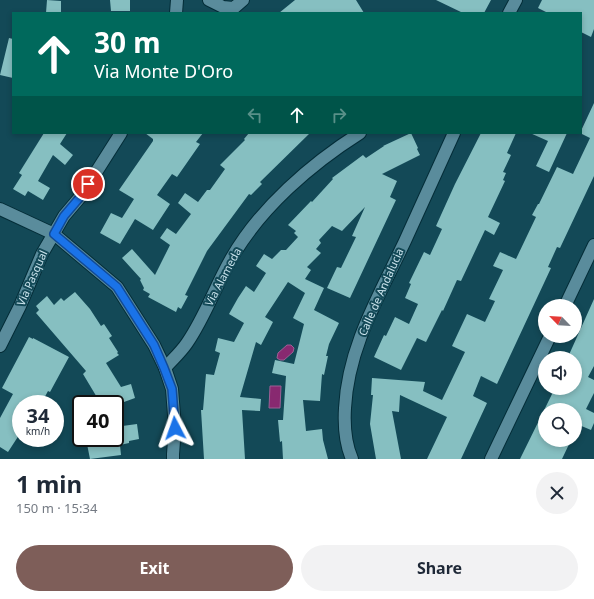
<!DOCTYPE html>
<html lang="en">
<head>
<meta charset="utf-8">
<style>
  :root { --surface:#fff; --page:#f2f2f3; --text:#1f2937; --muted:#747a83; --accent:#7e5e59 }
  body { margin:0; font-family:"Noto Sans",sans-serif; background:var(--page); color:var(--text); height:100vh; display:flex; flex-direction:column; font-size:15px; white-space:nowrap }
  * { box-sizing:border-box; margin:0 }
  p { font-size:13px; color:var(--muted) }
  .icon { flex:none; width:22px; height:22px; fill:none; stroke:currentColor; stroke-width:2; stroke-linecap:round; stroke-linejoin:round }
  .map { position:relative; height:459px; overflow:hidden }
  .details { display:flex; flex-direction:column; background:var(--surface); flex:1 }
  .details>* { flex:none }
  .guide { position:absolute; left:12px; top:12px; width:570px; height:122px; border-radius:0px; box-shadow:0 2px 6px #0003; background:#00695c; color:#fff; overflow:hidden }
  .needle { width:26px; rotate:295deg }
  .controls { position:absolute; left:538px; top:299px; display:grid; gap:8px }
  .controls a { display:grid; place-items:center; width:44px; height:44px; border-radius:50%; background:var(--surface); box-shadow:0 2px 6px #0003; font-size:20px }
  .speed { position:absolute; left:12px; top:395px; display:flex; gap:8px; font-size:20px; font-weight:700; text-align:center }
  .speed>* { display:grid; place-content:center; width:52px; height:52px; border-radius:50%; background:var(--surface); box-shadow:0 2px 6px #0003; line-height:1 }
  .speed small { font-size:10px; font-weight:400 }
  .speed .limit { border:2px solid #111; border-radius:6px; background:#fff; color:#111 }
  .pin { position:absolute; display:grid; place-items:center; width:34px; height:34px; color:#fff; margin:-17px; border:2px solid #fff; border-radius:50%; box-shadow:0 1px 4px #0007 }
  .me { position:absolute; width:44px; margin:-22px; rotate:356deg; stroke-linejoin:round; filter:drop-shadow(0 0 3px #0008) }
  .turn { display:flex; align-items:center; gap:14px; height:84px; padding:0 16px; font-size:18px }
  .turn .icon { width:52px; height:52px; stroke-width:2.5 }
  .turn b { display:block; font-size:28px; line-height:34px }
  .lanes { display:flex; align-items:center; height:38px; padding:0 16px; background:#0003; justify-content:center; gap:20px; direction:ltr }
  .lanes .off { opacity:.35 }
  .round { display:grid; place-items:center; flex:none; width:42px; height:42px; border-radius:21px; background:var(--page) }
  .head { display:flex; align-items:center; justify-content:space-between; height:68px; padding:0 16px }
  h1 { font-size:24px; font-weight:700; line-height:30px }
  .action { display:flex; gap:8px; margin-top:auto; padding:8px 16px }
  .action a { flex:1; height:46px; border-radius:24px; background:var(--accent); color:#fff; font-size:16px; font-weight:700; line-height:46px; text-align:center }
  .action a+a { background:var(--page); color:var(--text) }
  .map>svg:first-child { display:block }
  .water { fill:#882970; stroke:#9c6195 }
  .building { fill:#86bfc1 }
  .lines { fill:none; stroke-linecap:round; stroke-linejoin:round }
  .minor-casing { stroke:#042d38; stroke-width:14 }
  .tertiary-casing { stroke:#042d38; stroke-width:14 }
  .minor { stroke:#5a8c9c; stroke-width:12 }
  .tertiary { stroke:#5a8c9c; stroke-width:12 }
  .route-casing { stroke:#114b97; stroke-width:10 }
  .route { stroke:#1a73e8; stroke-width:7 }
  .labels { text-anchor:middle; stroke-width:4; stroke-linejoin:round; paint-order:stroke }
  .street-label { font-size:11px; fill:#cae3ec; stroke:#134957 }
</style>
</head>
<body>
<div class="map">
<svg width="594" height="459" viewBox="0 0 594 459">
  <rect width="100%" height="100%" fill="#134957"/>
  <path class="water" d="M287,345H291L294,348L293,352L284,360H280L277,358L278,353Z
    M270,386H281L280,408H269Z"/>
  <path class="building" d="M47,0L61,1V12H59V13H46Z
    M110,0H130V11H111Z
    M295,0H356L364,13H279Z
    M436,0H491L484,13H463Z
    M542,0H594V29L591,37L581,32V13H548L538,8Z
    M9,38L13,39V78L0,75Z
    M594,103V176L560,248L557,247L548,267L551,268L497,384L481,376L473,396L487,403L461,459H427L447,417L400,395L399,412L392,411L401,459H376L370,424L373,395H371L372,378L425,382L423,391L442,400L465,352L452,346L467,314L485,322L495,301L489,299L503,270L493,266L500,252L516,259L536,217L532,215L538,204H539L557,167L573,174L590,138L580,133Z
    M44,133H67L60,144L73,155L65,165L53,155L38,181L50,188L43,200L28,191L25,196L13,189L22,175L19,173Z
    M145,133H203L196,142L200,144L177,177L172,174L157,195L170,204L153,230L135,219L120,244L100,233L111,213L122,218L134,199L119,190L153,141V139Z
    M249,133H310L260,182L262,184L251,195L249,194L207,251L185,295L188,296L181,309L178,307L176,312L148,297L150,294L143,290L144,288L140,280L141,279L122,258L132,249L155,275L170,245L160,238L167,228L176,234L191,214L178,203L185,193L198,202L207,190H210L225,169L220,165L245,140L244,139Z
    M411,133L418,148L417,149L420,155L382,174L397,181L390,197L396,200L350,298L327,288L337,267L341,268L356,237L352,236L365,207L342,231L332,226L319,240L321,243L316,249L321,253L307,267L311,270L305,279L324,288L314,310L339,323L329,344L326,356H328L324,375L322,374L320,401L303,400L306,431L322,429L323,440L328,459H283L282,441L280,442L278,420H283L286,376L272,373L275,360L294,364L304,324L293,318L305,293L288,282L265,317L273,322L261,345L256,342L240,397L261,399L260,411L242,410L245,459H204L201,410H203L206,374L214,375L220,353L215,351L218,338L234,342L244,323L229,314L238,298L246,286L254,292L266,273L256,266L264,254L272,259L281,250H286L298,237L294,233L296,231L288,225L311,201L312,202L333,179L332,178L363,155L366,158L384,146H383Z
    M481,133H516L507,153L511,155L503,172L506,173L503,180L505,181L488,217L500,223L494,235L485,230L461,281L457,280L443,311L442,310L426,342L417,338L401,370L374,357L384,335L386,336L395,317L409,324L418,304L405,298L411,284L409,283L424,252L430,255L442,229L436,226L455,184Z
    M530,133H567L549,172L536,166L548,141Z
    M75,292L90,309L101,326L104,324L112,336L109,338L118,352L117,353L119,355L106,363L121,387L131,384L135,398L124,402V404H101L83,374L86,371L36,313L39,310L36,306L47,296L54,305L61,298L64,301L65,300Z
    M594,299V366L588,377L594,380V393L586,409L594,413V423L591,430L579,425L575,434V410H545V440H571L562,459H520L555,388H575V358L568,357Z
    M29,337L33,339V338L69,357L50,392L48,391L41,404H21V432L8,452L0,447V418L13,394L2,388Z
    M137,424L139,439L129,441V443L120,445L121,455L90,459L87,444L100,442L99,438H115V427Z"/>
  <g class="lines">
    <g class="minor-casing">
      <path id="minor" d="M209,0L223,7L233,8
        M176,13L177,0
        M228,13L243,0
        M509,13L516,0
        M565,306L594,245
        M0,346L20,306L42,254L64,216L81,196L121,133
        M165,368C172,360 181,352 187,343C205,317 215,287 231,259C260,208 311,164 360,133
        M352,459C345,443 344,425 345,408C348,347 379,296 405,241C421,205 438,169 454,133
        M491,459L550,336"/>
    </g>
    <g class="tertiary-casing">
      <path id="tertiary" d="M0,209L54,234L117,287L154,345L165,368L172,389L175,428L173,454V459"/>
    </g>
    <use href="#minor" class="minor"/>
    <use href="#tertiary" class="tertiary"/>
  </g>
  <g class="lines">
    <g class="route-casing">
      <path id="route" d="M88,184L81,196L64,216L54,234L117,287L154,345L164,368L172,389L175,428"/>
    </g>
    <use href="#route" class="route"/>
  </g>
  <g class="labels">
    <g class="street-label">
      <text transform="translate(223 277) rotate(-62)" y="4">Via Alameda</text>
      <text transform="translate(32 278) rotate(-66)" y="4">Via Pasqual</text>
      <text transform="translate(381 292) rotate(-66)" y="4">Calle de Andalucia</text>
    </g>
  </g>
</svg>
<div class="controls">
<a><svg class="needle" viewBox="-14 -14 28 28"><path d="M0-13l5 13h-10z" fill="#e53935"/><path d="M0 13l5-13h-10z" fill="#747a83"/></svg></a>
<a><svg class="icon" aria-label="sound" viewBox="0 0 24 24"><path d="M4 9h4l5-4v14l-5-4H4zM17 9q2 3 0 6"/></svg></a>
<a><svg class="icon" aria-label="search" viewBox="0 0 24 24"><circle cx="10" cy="10" r="6"/><path d="M15 15l6 6"/></svg></a>
</div>
<div class="speed"><div>34<small>km/h</small></div><div class="limit">40</div></div>
<div class="pin" style="left:88px;top:184px;background:#d93025"><svg class="icon" aria-label="arrive" viewBox="0 0 24 24"><path d="M6 21V4h12l-3 4 3 4H6"/></svg></div>
<svg class="me" style="left:175px;top:428px" viewBox="-20 -20 40 40"><path d="M0-17L14 15 0 8-14 15z" fill="#1a73e8" stroke="#fff" stroke-width="4"/></svg>
<div class="guide">
<div class="turn"><svg class="icon" aria-label="ahead" viewBox="0 0 24 24"><path d="M12 20V5M6 11l6-6 6 6"/></svg><div><b>30 m</b>Via Monte D'Oro</div></div>
<div class="lanes"><svg class="icon off" aria-label="left" viewBox="0 0 24 24"><path d="M17 20v-9H6M10 6l-5 5 5 5"/></svg><svg class="icon" aria-label="ahead" viewBox="0 0 24 24"><path d="M12 20V5M6 11l6-6 6 6"/></svg><svg class="icon off" aria-label="right" viewBox="0 0 24 24"><path d="M7 20v-9h11M14 6l5 5-5 5"/></svg></div>
</div>
</div>
<section class="details">
<div class="head"><div><h1>1 min</h1><p>150 m · 15:34</p></div><a class="round"><svg class="icon" aria-label="close" viewBox="0 0 24 24"><path d="M6 6l12 12M18 6L6 18"/></svg></a></div>
<div class="action"><a>Exit</a><a>Share</a></div>
</section>
</body>
</html>
